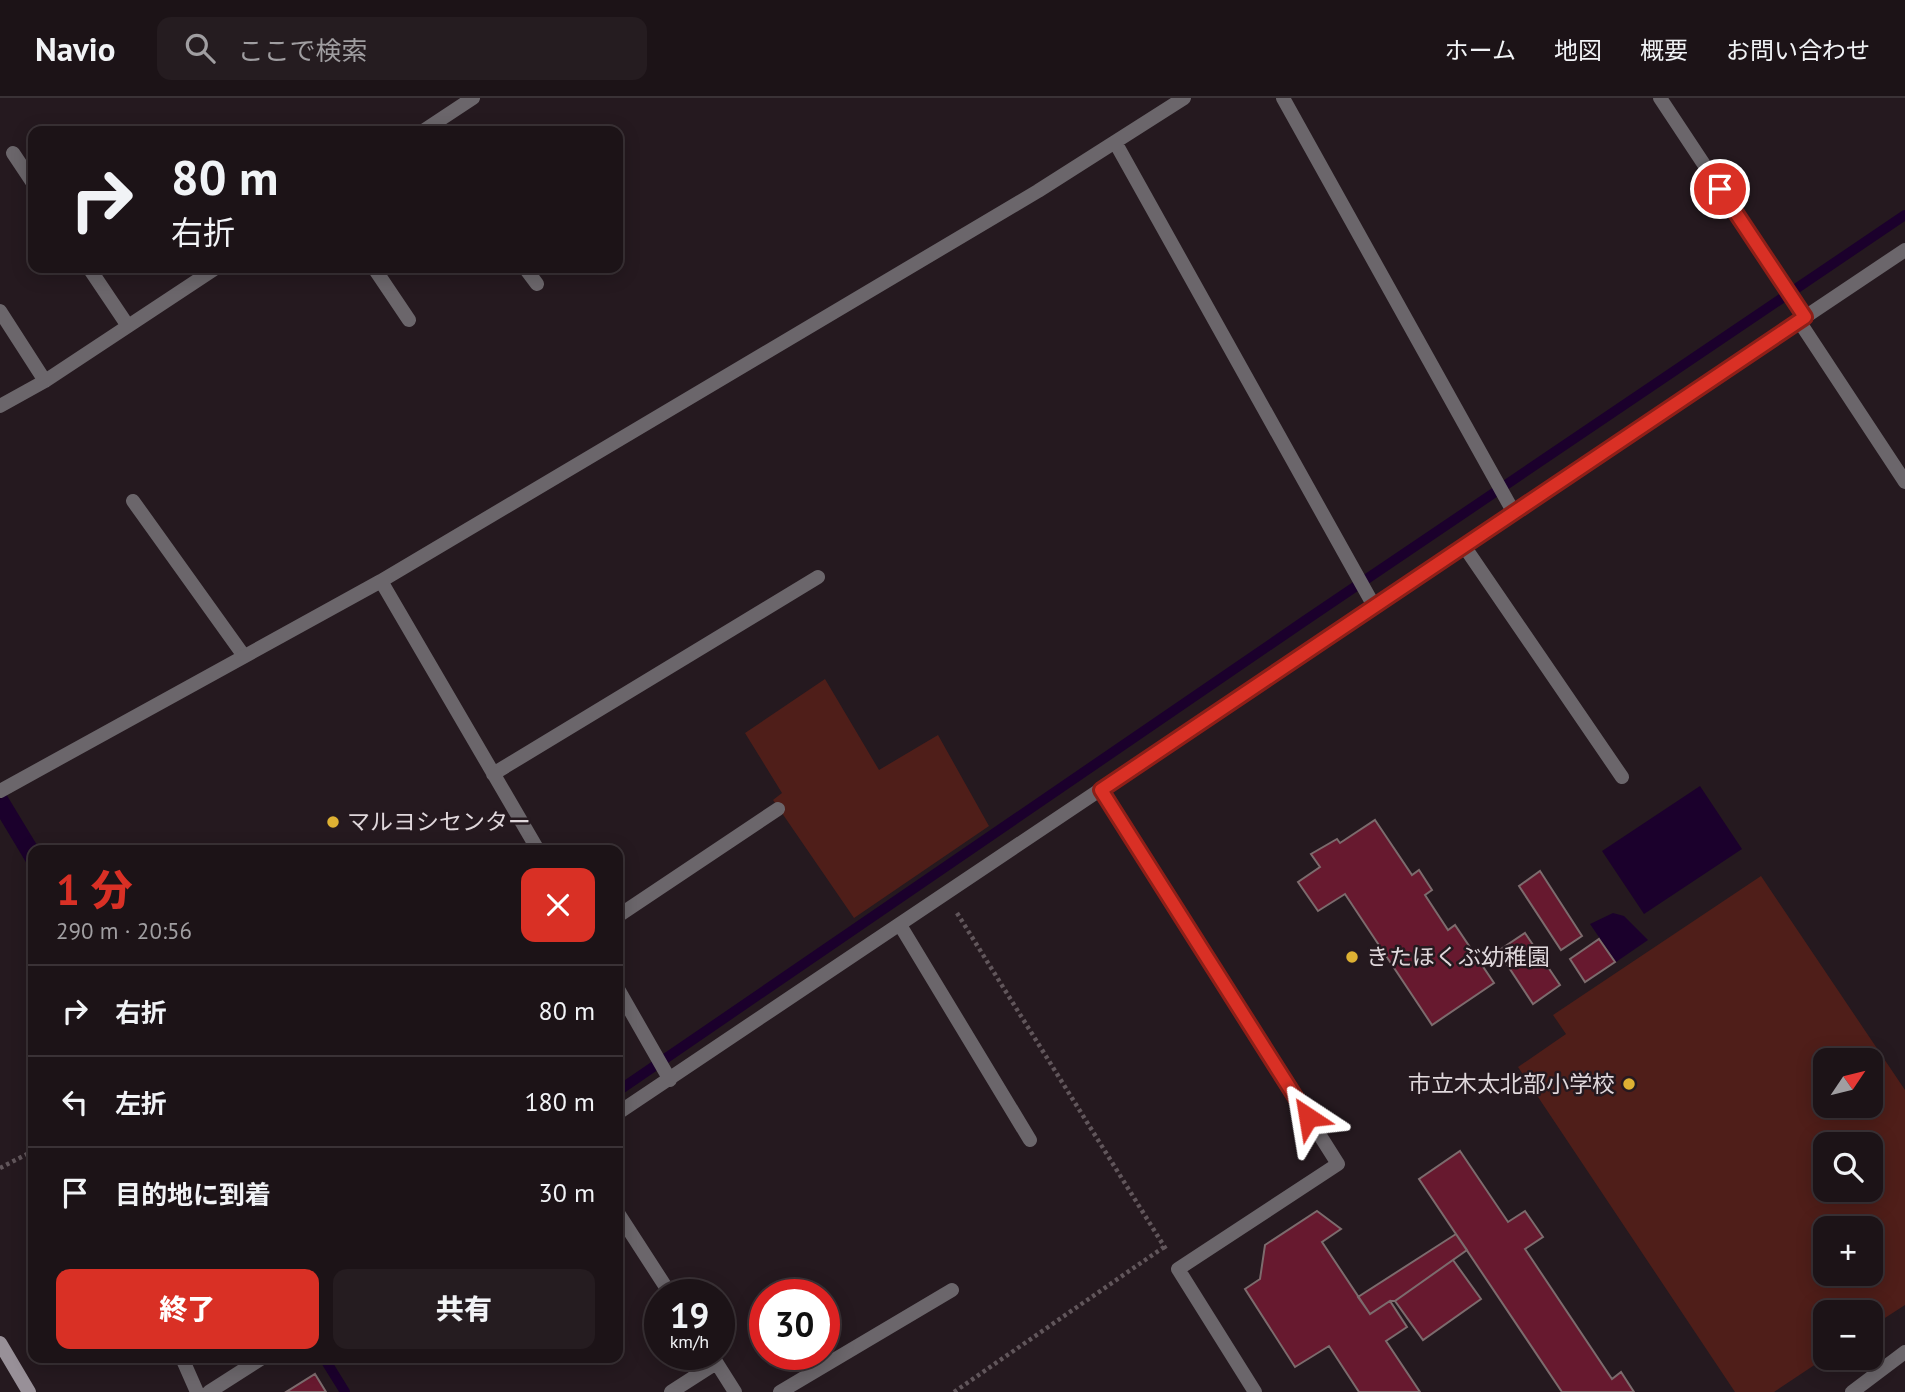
<!DOCTYPE html>
<html lang="ja">
<head>
<meta charset="utf-8">
<style>
  :root { --surface:#1c1317; --page:#251c20; --text:#f1f3f6; --muted:#a09ea1; --line:#3a3236; --accent:#d93025 }
  body { margin:0; font-family:"PT Sans","Noto Sans JP",sans-serif; background:var(--page); color:var(--text); height:100vh; display:flex; flex-direction:column; font-size:26px; white-space:nowrap }
  * { box-sizing:border-box; margin:0 }
  p { font-size:23px; color:var(--muted) }
  .icon { flex:none; width:38px; height:38px; fill:none; stroke:currentColor; stroke-width:2; stroke-linecap:round; stroke-linejoin:round }
  .map { position:relative; flex:1; overflow:hidden }
  .details { position:absolute; left:28px; top:747px; width:595px; height:518px; display:flex; flex-direction:column; background:var(--surface); border-radius:14px; box-shadow:0 4px 18px #0003,0 0 0 2px var(--line) }
  .details>* { flex:none }
  .banner { position:absolute; left:28px; top:28px; width:595px; height:147px; border-radius:14px; box-shadow:0 4px 18px #0003,0 0 0 2px var(--line); background:#1c1317; color:var(--text); overflow:hidden }
  .needle { width:46px; rotate:55deg }
  .tools { position:absolute; left:1813px; top:950px; display:grid; gap:14px }
  .tools a { display:grid; place-items:center; width:70px; height:70px; border-radius:14px; background:var(--surface); box-shadow:0 4px 18px #0003,0 0 0 2px var(--line); font-size:35px }
  .speed { position:absolute; left:644px; top:1181px; display:flex; gap:14px; font-size:35px; font-weight:700; text-align:center }
  .speed>* { display:grid; place-content:center; width:91px; height:91px; border-radius:50%; background:var(--surface); box-shadow:0 4px 18px #0003,0 0 0 2px var(--line); line-height:1 }
  .speed small { font-size:18px; font-weight:400 }
  .speed .limit { border:10px solid #d22; background:#fff; color:#111 }
  .pin { position:absolute; display:grid; place-items:center; width:60px; height:60px; color:#fff; margin:-30px; border:4px solid #fff; border-radius:50%; box-shadow:0 2px 7px #0007 }
  .me { position:absolute; width:77px; margin:-38px; rotate:327deg; stroke-linejoin:round; filter:drop-shadow(0 0 5px #0008) }
  .turn { display:flex; align-items:center; gap:24px; height:147px; padding:0 28px; font-size:32px }
  .turn .icon { width:91px; height:91px; stroke-width:2.5 }
  .turn b { display:block; font-size:49px; line-height:60px }
  .round { display:grid; place-items:center; flex:none; width:74px; height:74px; border-radius:14px; background:var(--page) }
  .overview { display:flex; align-items:center; justify-content:space-between; height:119px; padding:0 28px }
  h1 { font-size:42px; font-weight:800; line-height:52px; color:var(--accent) }
  .button { display:flex; gap:14px; margin-top:auto; padding:14px 28px }
  .button a { flex:1; height:80px; border-radius:14px; background:var(--accent); color:#fff; font-size:28px; font-weight:800; line-height:80px; text-align:center }
  .button a+a { background:var(--page); color:var(--text) }
  ul { padding:0; list-style:none }
  li { display:flex; align-items:center; gap:21px; height:91px; padding:0 28px; border-top:2px solid var(--line) }
  li div { flex:1 }
  li b { display:block; font-size:26px }
  li em { font-style:normal }
  header { display:flex; align-items:center; gap:42px; box-sizing:border-box; height:98px; padding:0 35px; background:var(--surface); border-bottom:2px solid var(--line) }
  header strong { font-size:33px }
  nav { display:flex; gap:38px; margin-inline-start:auto; font-size:24px }
  .search { width:490px; height:63px; background:var(--page); display:flex; align-items:center; gap:18px; box-sizing:border-box; padding:0 24px; border-radius:14px; color:var(--muted); font-size:26px }
  .map>svg:first-child { display:block }
  .green { fill:#4f1e19; fill-rule:evenodd }
  .water { fill:#1b002c }
  .lines { fill:none; stroke-linecap:round; stroke-linejoin:round }
  .stream { stroke:#1b002c; stroke-width:10 }
  .building { fill:#67192f; stroke:#7c6b6d; stroke-width:2 }
  .path { stroke:#61565b; stroke-width:4.5; stroke-dasharray:3.5 3.5; stroke-linecap:butt }
  .lane { stroke:#6b666b; stroke-width:14 }
  .street { stroke:#6b666b; stroke-width:14 }
  .secondary { stroke:#989098; stroke-width:14 }
  .route-casing { stroke:#8d1f18; stroke-width:18 }
  .route { stroke:#d93025; stroke-width:12 }
  .poi-dot { fill:#deb133; stroke:#25191f; stroke-width:2.5 }
  .labels { text-anchor:middle; stroke-width:5; stroke-linejoin:round; paint-order:stroke }
  .poi-label { font-size:23px; fill:#dfd7db; stroke:#25191f; text-anchor:start }
</style>
</head>
<body>
<header>
<strong>Navio</strong>
<div class="search"><svg class="icon" aria-label="search" viewBox="0 0 24 24"><circle cx="10" cy="10" r="6"/><path d="M15 15l6 6"/></svg>ここで検索</div>
<nav><a>ホーム</a><a>地図</a><a>概要</a><a>お問い合わせ</a></nav>
</header>
<div class="map">
<svg width="1905" height="1294" viewBox="0 0 1905 1294">
  <rect width="100%" height="100%" fill="#25191f"/>
  <path class="green" d="M825,581L879,672L938,637L989,728L854,820L773,702L782,695L745,635Z
    M1761,778L1905,992V1207L1871,1229V1214H1825V1260L1774,1294H1735L1518,969L1566,936L1553,917ZM1825,962H1871V1008H1825ZM1825,1046H1871V1092H1825ZM1825,1130H1871V1176H1825Z"/>
  <path class="water" d="M0,686L40,752H33V776L0,721Z
    M1700,688L1742,751L1644,816L1602,753Z
    M1613,815L1624,818L1648,842L1616,864L1590,826Z"/>
  <g class="lines">
    <path class="stream" d="M618,993L1303,524L1905,117
      M324,1260L345,1294"/>
  </g>
  <path class="building" d="M1375,722L1412,777L1419,772L1432,792L1425,797L1448,832L1455,827L1494,885L1432,927L1345,796L1318,813L1298,784L1320,769L1311,756L1337,741L1340,745Z
    M1540,773L1582,838L1561,852L1519,788Z
    M1525,835L1560,887L1533,906L1498,853Z
    M1599,841L1615,864L1585,884L1570,861Z
    M1460,1053L1508,1124L1525,1113L1543,1139L1525,1151L1612,1281L1621,1274L1634,1294H1562L1419,1081Z
    M1317,1113L1341,1131L1322,1144L1370,1216L1390,1203L1407,1229L1386,1243L1420,1294H1359L1329,1248L1295,1269L1245,1191L1260,1181L1265,1147Z
    M1456,1136L1467,1152L1395,1203H1390L1370,1216L1358,1199Z
    M1453,1162L1481,1201L1423,1242L1395,1203Z
    M315,1276L326,1294H286Z"/>
  <g class="lines">
    <path class="path" d="M957,815L1167,1153
      M0,1070L33,1053
      M954,1294L1164,1149"/>
    <path class="lane" d="M133,403L244,558"/>
    <path class="street" d="M1283,0L1514,415
      M1660,0L1805,219
      M423,33L473,0
      M1115,44L1374,508
      M13,55L33,85
      M89,170L128,228
      M374,170L409,222
      M525,170L537,186
      M0,213L45,283
      M1799,223L1905,384
      M0,308L45,283L216,170
      M1464,448L1622,679
      M381,483L538,752
      M493,676L818,479
      M1101,692L1338,1066L1178,1171L1255,1294
      M0,693L381,483L1038,93L1184,0
      M618,818L778,711
      M900,827L1030,1042
      M618,891L670,982
      M618,1015L1905,152
      M618,1115L671,1197
      M711,1256L735,1294
      M182,1260L197,1294
      M209,1294L262,1260
      M671,1294L716,1265
      M780,1294L952,1192
      M1852,1294L1905,1254"/>
    <path class="secondary" d="M0,1245L29,1294"/>
  </g>
  <g class="lines">
    <g class="route-casing">
      <path id="route" d="M1308,1019L1101,692L1805,219L1720,91"/>
    </g>
    <use href="#route" class="route"/>
  </g>
  <g class="poi-dot">
    <circle cx="333" cy="724" r="7"/>
    <circle cx="1352" cy="859" r="7"/>
    <circle cx="1629" cy="986" r="7"/>
  </g>
  <g class="labels">
    <g class="poi-label">
      <text x="347" y="732">マルヨシセンター</text>
      <text x="1366" y="867">きたほくぶ幼稚園</text>
      <text x="1615" y="994" text-anchor="end">市立木太北部小学校</text>
    </g>
  </g>
</svg>
<div class="tools">
<a><svg class="needle" viewBox="-14 -14 28 28"><path d="M0-13l5 13h-10z" fill="#e53935"/><path d="M0 13l5-13h-10z" fill="#a09ea1"/></svg></a>
<a><svg class="icon" aria-label="search" viewBox="0 0 24 24"><circle cx="10" cy="10" r="6"/><path d="M15 15l6 6"/></svg></a>
<a>+</a>
<a>−</a>
</div>
<div class="speed"><div>19<small>km/h</small></div><div class="limit">30</div></div>
<div class="pin" style="left:1720px;top:91px;background:#d93025"><svg class="icon" aria-label="arrive" viewBox="0 0 24 24"><path d="M6 21V4h12l-3 4 3 4H6"/></svg></div>
<svg class="me" style="left:1308px;top:1019px" viewBox="-20 -20 40 40"><path d="M0-17L14 15 0 8-14 15z" fill="#d93025" stroke="#fff" stroke-width="4"/></svg>
<div class="banner">
<div class="turn"><svg class="icon" aria-label="right" viewBox="0 0 24 24"><path d="M7 20v-9h11M14 6l5 5-5 5"/></svg><div><b>80 m</b>右折</div></div>
</div>
<section class="details">
<div class="overview"><div><h1>1 分</h1><p>290 m · 20:56</p></div><a class="round" style="background:#d93025;color:#fff"><svg class="icon" aria-label="close" viewBox="0 0 24 24"><path d="M6 6l12 12M18 6L6 18"/></svg></a></div>
<ul>
<li><svg class="icon" aria-label="right" viewBox="0 0 24 24"><path d="M7 20v-9h11M14 6l5 5-5 5"/></svg><div><b>右折</b></div><em>80 m</em></li>
<li><svg class="icon" aria-label="left" viewBox="0 0 24 24"><path d="M17 20v-9H6M10 6l-5 5 5 5"/></svg><div><b>左折</b></div><em>180 m</em></li>
<li><svg class="icon" aria-label="arrive" viewBox="0 0 24 24"><path d="M6 21V4h12l-3 4 3 4H6"/></svg><div><b>目的地に到着</b></div><em>30 m</em></li>
</ul>
<div class="button"><a>終了</a><a>共有</a></div>
</section>
</div>
</body>
</html>
